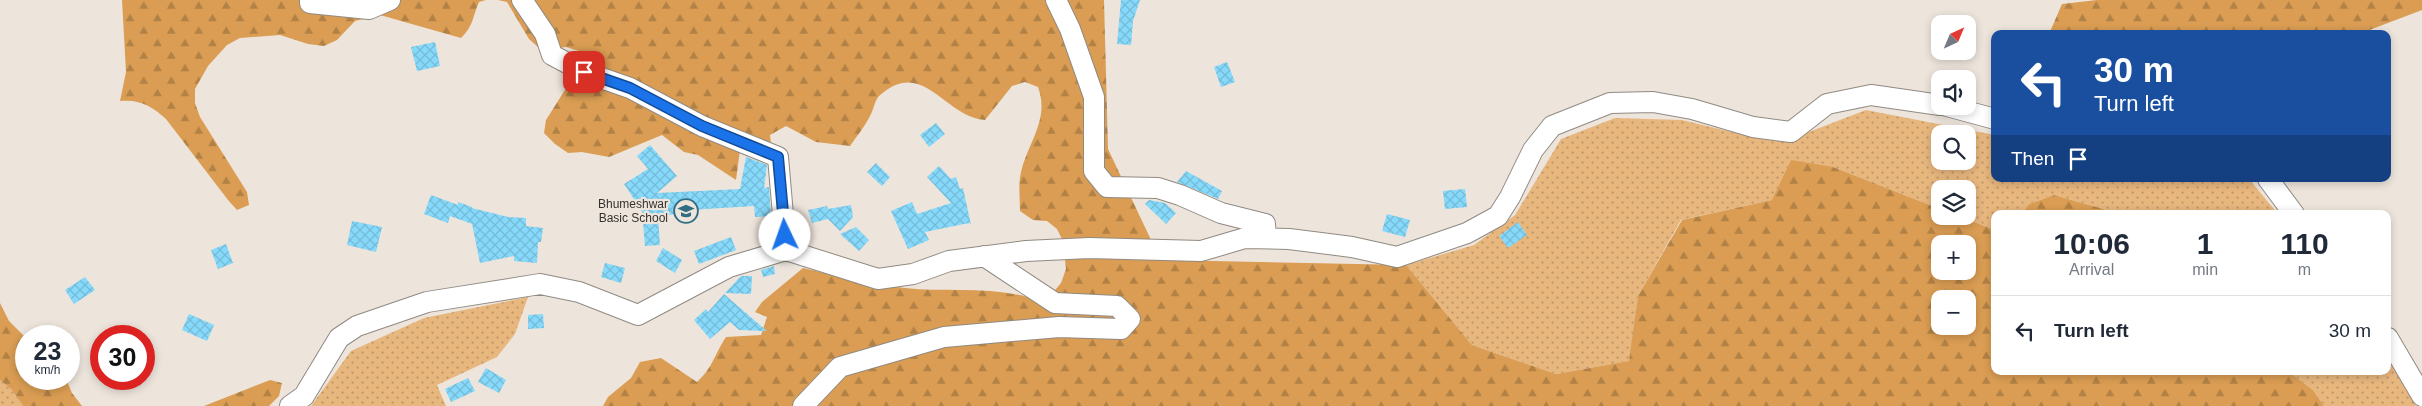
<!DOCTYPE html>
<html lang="en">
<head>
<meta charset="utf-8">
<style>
  :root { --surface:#fff; --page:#f2f2f3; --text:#1f2937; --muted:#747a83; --line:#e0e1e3 }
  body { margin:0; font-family:Helvetica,sans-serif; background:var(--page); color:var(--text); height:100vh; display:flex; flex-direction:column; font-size:19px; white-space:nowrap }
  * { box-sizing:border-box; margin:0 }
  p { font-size:16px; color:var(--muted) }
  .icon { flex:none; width:28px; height:28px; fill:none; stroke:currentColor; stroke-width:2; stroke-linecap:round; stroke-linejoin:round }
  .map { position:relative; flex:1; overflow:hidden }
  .details { position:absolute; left:1991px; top:210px; width:400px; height:165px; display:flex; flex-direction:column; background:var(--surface); border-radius:10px; box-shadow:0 2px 8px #0003 }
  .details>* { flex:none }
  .top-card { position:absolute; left:1991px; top:30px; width:400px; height:152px; border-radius:10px; box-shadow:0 2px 8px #0003; background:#1a4fa0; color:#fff; overflow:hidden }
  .needle { width:32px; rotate:44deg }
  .fabs { position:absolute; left:1931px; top:15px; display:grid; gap:10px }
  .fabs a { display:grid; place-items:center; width:45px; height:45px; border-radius:10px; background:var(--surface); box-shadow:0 2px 8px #0003; font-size:25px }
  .speed { position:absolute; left:15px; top:325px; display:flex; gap:10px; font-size:25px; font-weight:700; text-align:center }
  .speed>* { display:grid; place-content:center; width:65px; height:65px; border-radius:50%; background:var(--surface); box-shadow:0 2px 8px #0003; line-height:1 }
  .speed small { font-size:12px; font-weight:400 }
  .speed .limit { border:8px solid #d22; background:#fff; color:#111 }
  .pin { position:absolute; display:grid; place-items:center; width:42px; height:42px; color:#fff; margin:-21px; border-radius:10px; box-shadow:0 2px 8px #0006 }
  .me { position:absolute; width:55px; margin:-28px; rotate:357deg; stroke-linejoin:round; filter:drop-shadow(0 0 4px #0008) }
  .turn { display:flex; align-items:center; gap:18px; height:105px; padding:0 20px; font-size:22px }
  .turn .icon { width:65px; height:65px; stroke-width:2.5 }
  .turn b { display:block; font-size:35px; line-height:42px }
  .then { display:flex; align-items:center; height:48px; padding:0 20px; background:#0003; gap:10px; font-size:19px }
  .eta { display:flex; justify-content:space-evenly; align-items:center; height:85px; text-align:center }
  .eta b { font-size:30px; font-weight:600; line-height:35px }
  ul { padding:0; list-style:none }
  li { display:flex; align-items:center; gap:15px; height:70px; padding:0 20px; border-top:1px solid var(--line) }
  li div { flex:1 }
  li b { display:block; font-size:19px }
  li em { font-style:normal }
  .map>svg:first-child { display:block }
  .grass { fill:url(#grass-dots); fill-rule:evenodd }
  .forest { fill:url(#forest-firs); fill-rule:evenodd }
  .building { fill:url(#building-cross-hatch) }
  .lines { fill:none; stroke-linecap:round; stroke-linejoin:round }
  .minor-casing { stroke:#918a82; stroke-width:22 }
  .minor { stroke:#fff; stroke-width:20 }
  .route-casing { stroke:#114b97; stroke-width:12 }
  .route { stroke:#1a73e8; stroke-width:9 }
  .labels { text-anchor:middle; stroke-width:4.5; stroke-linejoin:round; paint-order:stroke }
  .poi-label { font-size:12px; fill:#34312e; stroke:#ede5dc; text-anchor:end }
</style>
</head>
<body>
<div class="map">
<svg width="2422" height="406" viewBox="0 0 2422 406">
  <defs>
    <pattern id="grass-dots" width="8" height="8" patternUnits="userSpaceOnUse" patternTransform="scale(1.25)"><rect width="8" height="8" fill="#e8b77e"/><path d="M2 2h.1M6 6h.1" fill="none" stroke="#bd9568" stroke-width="1.8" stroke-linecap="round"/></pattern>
    <pattern id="forest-firs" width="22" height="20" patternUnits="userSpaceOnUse" patternTransform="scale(1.25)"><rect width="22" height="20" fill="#da9d53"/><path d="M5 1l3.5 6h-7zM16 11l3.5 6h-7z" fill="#b28145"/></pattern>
    <pattern id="building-cross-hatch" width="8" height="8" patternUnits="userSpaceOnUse" patternTransform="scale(1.25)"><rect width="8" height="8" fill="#86d9fa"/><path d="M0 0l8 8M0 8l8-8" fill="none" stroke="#74bbd7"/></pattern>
  </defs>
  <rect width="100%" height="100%" fill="#ede5dc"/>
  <path class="grass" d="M1866,110L1995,135V179H2249L2278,214H2121L2054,195L2029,204L2022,214H1995V230L1959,216H1968V189H1940V209L1833,167L1772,200L1681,220L1638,296L1630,361L1556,374L1472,345L1406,265L1474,245L1515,215L1561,139L1615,118L1682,120L1760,139L1788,140ZM1940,134H1968V161H1940Z
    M528,297L515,334L497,357L437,385L446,406H311L351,351L424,318Z
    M2388,359L2416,406H2324L2313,390L2288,371H2388Z
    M0,380L12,390L23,406H0Z"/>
  <path class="forest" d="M122,0H486L479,2C472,18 474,25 461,38L380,15L355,21L337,40L324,46L308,44L280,35L240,38L227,45L208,66L195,89V103L200,117L247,192L249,205L237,210L228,200L166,119C152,106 139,99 120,101L126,72Z
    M498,0H1104L1108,149L1152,242L1164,260L1406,265L1472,345L1556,374L1629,361L1638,296L1682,220L1772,200L1791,160L1833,167L1940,209V216H1959L1995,230V371H2288L2313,390L2324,406H603L608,397L631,378L640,362L661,358L697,382C714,366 714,355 726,337L761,335L767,317L755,312L762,302L803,268C837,276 870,284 905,288C951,293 1001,284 1044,303L1061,283L1066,269L1063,241L1057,229L1047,221L1033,220L1020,211C1020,198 1018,185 1021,172C1028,142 1050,119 1038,87L1025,82L1012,86L985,120C944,117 923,56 879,96C875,100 874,108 871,114C866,125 857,136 850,146L816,142L786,126L770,135L773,158L740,150L736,180L698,155L684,152L662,135L609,157L582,152L568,153L555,144L544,133L546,120L580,66L579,51L566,47L552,49L539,48L529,39L507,2ZM1940,244H1968V271H1940ZM1940,299H1968V326H1940Z
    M2097,0H2422V10L2359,34H2049L2062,4Z
    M2054,195L2121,214H2022L2029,204Z
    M0,303L9,321L26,338V379H66L72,393L82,406H23L12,390L0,380Z
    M270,380L282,383L279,396L269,406H204Z"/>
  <path class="building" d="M1121,0H1140L1133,21L1131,45L1117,44Z
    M435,42L440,66L417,71L411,47Z
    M1227,62L1235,82L1221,87L1214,67Z
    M936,123L945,134L929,147L920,135Z
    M650,145L677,176L657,193L740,189L746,157L767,165L764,188L769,187L771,216L755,217L754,206L690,210L658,218L660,245L645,246L642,211L624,184L648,169L637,156Z
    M876,163L890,177L882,186L867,172Z
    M939,166L951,179L956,177L960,189L963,188L971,225L969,223L925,232L929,240L908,249L891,211L912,202L917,214L951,203L927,177Z
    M1186,171L1222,191L1218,199L1177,182Z
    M1465,189L1467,207L1445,209L1443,191Z
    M431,195L458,205V202L472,207V208L508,217L526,218V226L543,228L541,242H538L537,263L514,261V256L480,263L472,224L450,216L448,223L424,214Z
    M1149,200L1165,203L1176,213L1166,224L1145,204Z
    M851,205L853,217L840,231L828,219L812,223L808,210L827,206L828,209Z
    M1387,214L1410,220L1405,237L1382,231Z
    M352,221L382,227L376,252L347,245Z
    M1518,222L1527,235L1508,248L1499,236Z
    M856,227L869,240L859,251L840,234Z
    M731,237L736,250L699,264L694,251Z
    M226,244L233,263L218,269L211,250Z
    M663,248L682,260L675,273L656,261Z
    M605,263L625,268L621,283L601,277Z
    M774,266L775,274L763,277L761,270Z
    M741,276H752L751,294L725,293Z
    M85,277L95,290L74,304L65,290Z
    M724,294L767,331L739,330L730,322L710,339L694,320L706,309L708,312Z
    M189,314L214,325L207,341L182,330Z
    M543,314L544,328L528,329V315Z
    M486,368L506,380L499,393L478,382Z
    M468,378L475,391L451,402L445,389Z"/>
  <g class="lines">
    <g class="minor-casing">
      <path id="minor" d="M310,0V3L369,9L390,0
        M522,0L545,34L552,55L584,72L630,88L702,126L778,157L786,250
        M1056,0L1070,29L1094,97V171L1107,187L1158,188L1180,195L1221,213L1265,224L1266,238
        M1947,106L1995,119
        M2268,179L2294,214
        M2388,338L2422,396
        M290,406L304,396L339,338L357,326L427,302L540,284L579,292L638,315L729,267L786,250L878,279L913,274L949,261L1026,251L1089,248L1201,251L1245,238L1289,239L1352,247L1397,257L1467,233L1498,216L1510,197L1533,150L1552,126L1610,103L1653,102L1692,109L1753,127L1791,132L1827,104L1871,95L1940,105
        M803,406L840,367L944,337L1059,327L1121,329L1130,319L1117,306L1055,303L984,256"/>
    </g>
    <use href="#minor" class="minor"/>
  </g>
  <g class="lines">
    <g class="route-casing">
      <path id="route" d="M584,72L630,88L702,126L778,157L785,235"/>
    </g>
    <use href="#route" class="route"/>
  </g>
  <defs>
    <g id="school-ring" transform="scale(1.25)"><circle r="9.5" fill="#ede5dc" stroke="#306d83" stroke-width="1.5"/><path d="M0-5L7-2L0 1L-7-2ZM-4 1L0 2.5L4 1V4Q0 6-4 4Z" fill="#306d83"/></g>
  </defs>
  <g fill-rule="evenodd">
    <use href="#school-ring" x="686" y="211"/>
  </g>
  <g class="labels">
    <g class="poi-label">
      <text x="668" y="208">Bhumeshwar<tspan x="668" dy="14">Basic School</tspan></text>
    </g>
  </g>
</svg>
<div class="fabs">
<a><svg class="needle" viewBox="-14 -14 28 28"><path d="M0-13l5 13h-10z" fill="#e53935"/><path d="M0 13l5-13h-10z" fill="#747a83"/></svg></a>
<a><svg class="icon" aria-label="sound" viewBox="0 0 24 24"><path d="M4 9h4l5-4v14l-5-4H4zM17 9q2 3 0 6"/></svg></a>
<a><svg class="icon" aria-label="search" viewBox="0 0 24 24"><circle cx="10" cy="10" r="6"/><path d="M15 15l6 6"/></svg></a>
<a><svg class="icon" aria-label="layers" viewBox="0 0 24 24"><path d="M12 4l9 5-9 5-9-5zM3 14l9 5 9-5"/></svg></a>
<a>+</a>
<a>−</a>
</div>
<div class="speed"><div>23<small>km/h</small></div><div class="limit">30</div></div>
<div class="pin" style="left:584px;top:72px;background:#d93025"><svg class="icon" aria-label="arrive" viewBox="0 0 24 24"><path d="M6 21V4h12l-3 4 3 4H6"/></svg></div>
<svg class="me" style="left:785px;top:235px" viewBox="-20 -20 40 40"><circle r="19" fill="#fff"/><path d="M0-13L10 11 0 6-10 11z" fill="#1a73e8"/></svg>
<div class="top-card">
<div class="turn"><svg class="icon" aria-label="left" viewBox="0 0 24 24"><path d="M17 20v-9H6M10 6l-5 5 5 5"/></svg><div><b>30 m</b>Turn left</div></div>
<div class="then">Then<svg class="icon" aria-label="arrive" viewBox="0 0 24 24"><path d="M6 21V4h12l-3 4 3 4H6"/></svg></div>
</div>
<section class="details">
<div class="eta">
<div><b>10:06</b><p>Arrival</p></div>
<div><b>1</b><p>min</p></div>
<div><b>110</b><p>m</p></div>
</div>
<ul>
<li><svg class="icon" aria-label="left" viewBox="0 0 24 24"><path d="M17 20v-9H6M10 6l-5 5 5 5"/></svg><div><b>Turn left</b></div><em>30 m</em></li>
</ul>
</section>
</div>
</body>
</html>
